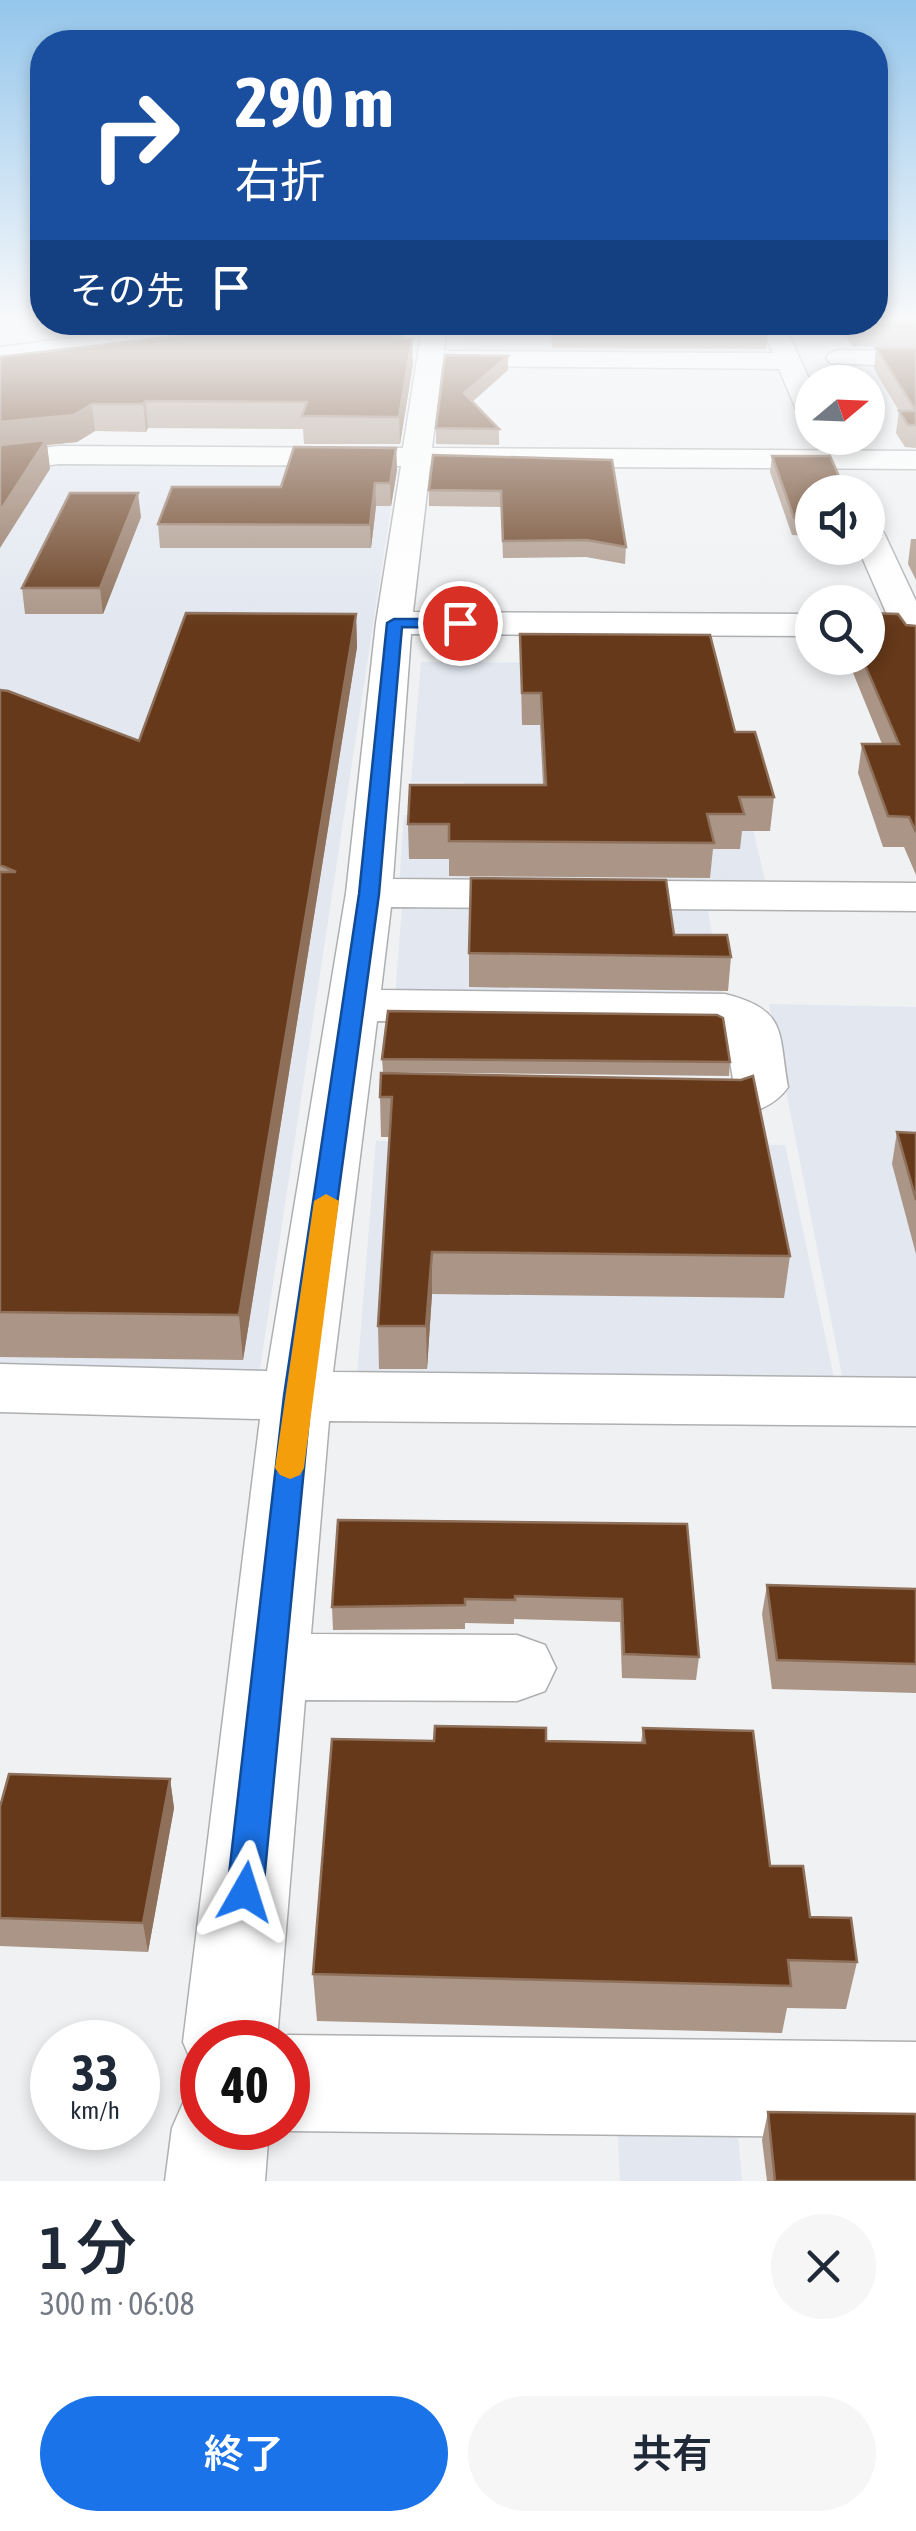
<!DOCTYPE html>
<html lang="ja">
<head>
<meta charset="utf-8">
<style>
  :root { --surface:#fff; --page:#f6f6f7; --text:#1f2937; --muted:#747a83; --accent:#1a73e8 }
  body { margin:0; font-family:"Asap Condensed","Noto Sans JP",sans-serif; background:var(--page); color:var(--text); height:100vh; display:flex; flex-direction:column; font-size:38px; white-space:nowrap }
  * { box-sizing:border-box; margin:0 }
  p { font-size:32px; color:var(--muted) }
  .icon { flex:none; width:55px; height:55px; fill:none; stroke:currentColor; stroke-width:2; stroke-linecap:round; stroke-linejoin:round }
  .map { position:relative; height:2181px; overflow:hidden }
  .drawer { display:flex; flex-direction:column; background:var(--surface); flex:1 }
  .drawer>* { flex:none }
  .hud { position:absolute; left:30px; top:30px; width:858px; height:305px; border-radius:40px; box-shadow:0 5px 15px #0003; background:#1a4fa0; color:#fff; overflow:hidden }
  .needle { width:65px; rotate:71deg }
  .fabs { position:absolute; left:795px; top:365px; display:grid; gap:20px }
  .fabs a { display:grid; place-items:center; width:90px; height:90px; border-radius:50%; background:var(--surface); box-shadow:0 5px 15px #0003; font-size:50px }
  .speed { position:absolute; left:30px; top:2020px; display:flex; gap:20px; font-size:50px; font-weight:700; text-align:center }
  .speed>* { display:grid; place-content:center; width:130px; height:130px; border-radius:50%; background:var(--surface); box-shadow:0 5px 15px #0003; line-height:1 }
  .speed small { font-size:25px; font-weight:400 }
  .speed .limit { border:15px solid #d22; background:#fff; color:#111 }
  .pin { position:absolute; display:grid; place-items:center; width:85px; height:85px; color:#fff; margin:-42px; border:5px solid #fff; border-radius:50%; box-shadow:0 2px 10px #0007 }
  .me { position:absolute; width:110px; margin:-55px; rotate:6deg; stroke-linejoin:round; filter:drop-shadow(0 0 8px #0008) }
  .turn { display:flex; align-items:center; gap:35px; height:210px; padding:0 40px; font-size:45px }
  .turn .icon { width:130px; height:130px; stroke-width:2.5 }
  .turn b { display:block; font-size:70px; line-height:85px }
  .then { display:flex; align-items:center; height:95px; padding:0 40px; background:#0003; gap:20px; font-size:38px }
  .round { display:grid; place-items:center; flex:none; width:105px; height:105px; border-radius:52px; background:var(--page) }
  .headline { display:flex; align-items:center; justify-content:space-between; height:170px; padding:0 40px }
  h1 { font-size:60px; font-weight:600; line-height:75px }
  .primary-button { display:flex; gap:20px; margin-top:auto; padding:20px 40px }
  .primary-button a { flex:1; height:115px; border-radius:60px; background:var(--accent); color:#fff; font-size:40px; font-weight:600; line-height:115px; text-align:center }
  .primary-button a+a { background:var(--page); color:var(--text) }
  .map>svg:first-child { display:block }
  .built { fill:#e2e7f0 }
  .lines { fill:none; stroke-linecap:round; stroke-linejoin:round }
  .minor-casing { stroke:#aeafb1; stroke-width:3 }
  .highway-casing { stroke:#aeafb1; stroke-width:3 }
  .minor { fill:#fff; fill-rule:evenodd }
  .highway { fill:#fff; fill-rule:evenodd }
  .wall { fill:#aa9586 }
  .shaded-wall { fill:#8e705b }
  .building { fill:#65391a; stroke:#8e705b; stroke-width:2.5 }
  .route { fill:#1a73e8; stroke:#114b97; stroke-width:2.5 }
  .slow { fill:#f59e0b }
</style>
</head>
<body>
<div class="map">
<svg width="916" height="2181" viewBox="0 0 916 2181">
  <rect width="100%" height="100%" fill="#eff1f3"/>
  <path class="built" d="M761,322L776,358L457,356L462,323Z
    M62,461L386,463L397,467L259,1375L0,1371V469Z
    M421,662L714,664L767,889L399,886L404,815H464V782H411Z
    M402,908L708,911L724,1001L395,997Z
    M769,1004L916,1007V1381L843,1380Z
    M376,1141L785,1145L835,1383L357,1377Z
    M617,2119L737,2124L742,2181H620Z"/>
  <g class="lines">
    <g class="minor-casing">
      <path id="minor" d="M241,322H300L288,329L202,343L190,336L193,331Z
        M423,322H447L444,351L773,353L761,325L783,322L812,385V422L798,414L779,369L442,366L432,448L916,451V469L430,466L413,612L812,614V636L411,634L393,879L916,883V911L391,907L381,990L725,994C788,1010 778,1031 788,1087C763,1124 702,1119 662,1110L654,1098L662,1086L682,1081L733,1080L725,1029L717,1025L377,1021L333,1372L916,1378V1426L329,1421L311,1634L517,1635L545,1645L556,1668L545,1691L517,1701L305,1700L277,2040L288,2035L916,2042V2138L288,2131L280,2128H288V2042H202V2077L197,2075L183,2042L260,1419L0,1412V1364L267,1371L346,893L376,623L401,466L59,464L0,471V453L59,446L403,448Z
        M839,350L916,351V367L830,363L826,358L830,353Z
        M868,523L879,526L884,533L916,601V651L903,648L898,640L858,548H868Z
        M202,2087V2128H269L265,2181H165L172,2128L187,2094Z"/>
    </g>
    <g class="highway-casing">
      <path id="highway" d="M198,322H270L258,329L0,363V347Z"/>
    </g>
    <use href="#minor" class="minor"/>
    <use href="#highway" class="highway"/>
  </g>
  <path class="wall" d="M916,321V348L852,346L837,322Z
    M404,322V339L413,364L400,444H304L303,429L148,428L146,432L95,431L77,442L47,445L50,469L0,357Z
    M550,322H767L768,325L766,349L552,348Z
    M876,348L916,349V448L905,447L896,433L899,411L874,369Z
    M508,370L472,402L499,429V445L436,444V428Z
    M396,448L397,470L391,506H376L371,548H160L158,524L281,487Z
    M772,456L812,492V536L792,535L770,472Z
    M612,460L626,547L625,564L586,557L503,558L501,507L429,506V490Z
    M141,517L103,614H25L22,588Z
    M911,539H916V580L908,564Z
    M356,614L357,647L243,1360L0,1357V690L139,741Z
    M906,625L916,626V875L904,847H883L858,773L862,744H882L847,658H868Z
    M520,634L735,732L774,797L770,831H742L740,849H713L710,878L449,876V859H409L408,824L543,785L540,725H522Z
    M674,935L731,957L728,991L469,987V953Z
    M382,1059L730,1062L729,1076L383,1072Z
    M381,1073L790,1256L784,1298L432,1294L427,1369H379L378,1326L390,1137H381L380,1097Z
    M897,1132L916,1133V1254L892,1164Z
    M687,1524L699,1657L696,1680L622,1678L620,1622L514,1619V1624L465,1623V1629L333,1630L332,1607Z
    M767,1585L916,1589V1693L772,1689L762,1614Z
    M643,1728L770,1866L810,1917L857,1962L846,2009L787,2008L782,2033L317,2021L313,1974L434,1741H546L641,1743Z
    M170,1779L174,1808L148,1952L0,1946V1807Z
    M768,2112L916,2181H767L762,2140Z"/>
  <path class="shaded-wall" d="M412,339L413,364L400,444L399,417Z
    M508,356V370L464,409V393Z
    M146,401L148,428L146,432L143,404Z
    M92,404L95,431L77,442L47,445L50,469L0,548V422Z
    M396,448L397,470L391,506L390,483Z
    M375,483L376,506L371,548L370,525Z
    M138,493L141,517L103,614L100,588Z
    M356,614L357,647L243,1360L239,1315Z
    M432,1252V1294L427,1369L426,1326Z
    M170,1779L174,1808L148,1952L143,1923Z"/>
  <path class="building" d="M875,321H916V328L854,327L851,322H875Z
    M292,322H403L401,339H412L399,417L302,416L307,402L146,401L143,404H92L74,415L0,422V357Z
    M553,322H767L768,325L553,323Z
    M876,348L916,349V425H908L899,411H916Z
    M445,355L508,356L464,393L499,429L436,428Z
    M46,440L0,511V445Z
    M294,447L396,448L390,483H375L370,525L158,524L172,487H281Z
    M433,455L612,460L626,547L587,540L503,541L501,491L429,490Z
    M772,456H830L846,492H812V518H794Z
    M70,493H138L100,588H22Z
    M186,613L356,614L239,1315L0,1312V872H16L0,865V690L8,691L139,741Z
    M868,613L898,614L906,625L916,626V832L909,817L888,816L862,744H899L862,658H868Z
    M520,634L710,635L735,732H755L774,797H739L744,814H707L714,843L449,841V824H408L410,785H546L541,693H522Z
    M471,878L666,880L674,935H727L731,957L469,953Z
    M388,1011L717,1015L723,1018L730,1062L382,1059Z
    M381,1073L741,1080L753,1076L790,1256L432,1252L426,1326H378L392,1097H380Z
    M897,1132L916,1133V1200Z
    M338,1520L687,1524L699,1657L624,1654L622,1599L515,1596V1600L465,1599V1605L332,1607Z
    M767,1585L916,1589V1664L777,1660Z
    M435,1726L546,1728V1741L645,1743L643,1728L753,1731L770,1866H803L810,1917L851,1918L857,1962L788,1960L791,1986L313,1974L332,1739L434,1741Z
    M9,1774L170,1779L143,1923L0,1918V1807Z
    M768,2112L916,2114V2181H775Z"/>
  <linearGradient id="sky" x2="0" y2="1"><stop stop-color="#94c6ec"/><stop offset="0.51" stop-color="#f8f9fa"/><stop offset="1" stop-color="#f8f9fa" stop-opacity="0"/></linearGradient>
  <rect width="916" height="626" fill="url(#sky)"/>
  <path class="route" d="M394,619H460L467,623L460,628L402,627L379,894L311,1396L263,1892L258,1904L245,1909L232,1904L227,1892L284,1396L359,894L387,623Z"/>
  <path class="slow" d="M326,1194L339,1201L304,1468L300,1475L290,1479L280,1475L275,1468L314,1201Z"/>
</svg>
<div class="fabs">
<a><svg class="needle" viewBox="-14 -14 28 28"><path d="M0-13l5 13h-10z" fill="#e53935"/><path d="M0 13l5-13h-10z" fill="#747a83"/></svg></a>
<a><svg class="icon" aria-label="sound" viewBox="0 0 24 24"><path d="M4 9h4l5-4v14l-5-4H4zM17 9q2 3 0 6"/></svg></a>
<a><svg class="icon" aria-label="search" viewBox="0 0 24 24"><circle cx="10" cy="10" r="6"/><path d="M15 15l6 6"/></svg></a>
</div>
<div class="speed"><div>33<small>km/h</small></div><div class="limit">40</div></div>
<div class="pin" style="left:460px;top:623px;background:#d93025"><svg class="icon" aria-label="arrive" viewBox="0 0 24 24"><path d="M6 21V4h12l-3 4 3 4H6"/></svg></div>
<svg class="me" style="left:245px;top:1892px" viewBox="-20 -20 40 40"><path d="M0-17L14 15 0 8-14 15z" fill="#1a73e8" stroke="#fff" stroke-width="4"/></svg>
<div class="hud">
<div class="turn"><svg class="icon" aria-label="right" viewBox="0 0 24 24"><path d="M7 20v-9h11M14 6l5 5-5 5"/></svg><div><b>290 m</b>右折</div></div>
<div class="then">その先<svg class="icon" aria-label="arrive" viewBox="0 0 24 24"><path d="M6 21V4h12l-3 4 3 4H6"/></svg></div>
</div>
</div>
<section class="drawer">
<div class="headline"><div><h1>1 分</h1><p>300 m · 06:08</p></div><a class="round"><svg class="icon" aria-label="close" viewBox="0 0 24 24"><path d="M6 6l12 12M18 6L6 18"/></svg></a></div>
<div class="primary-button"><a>終了</a><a>共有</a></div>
</section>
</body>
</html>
